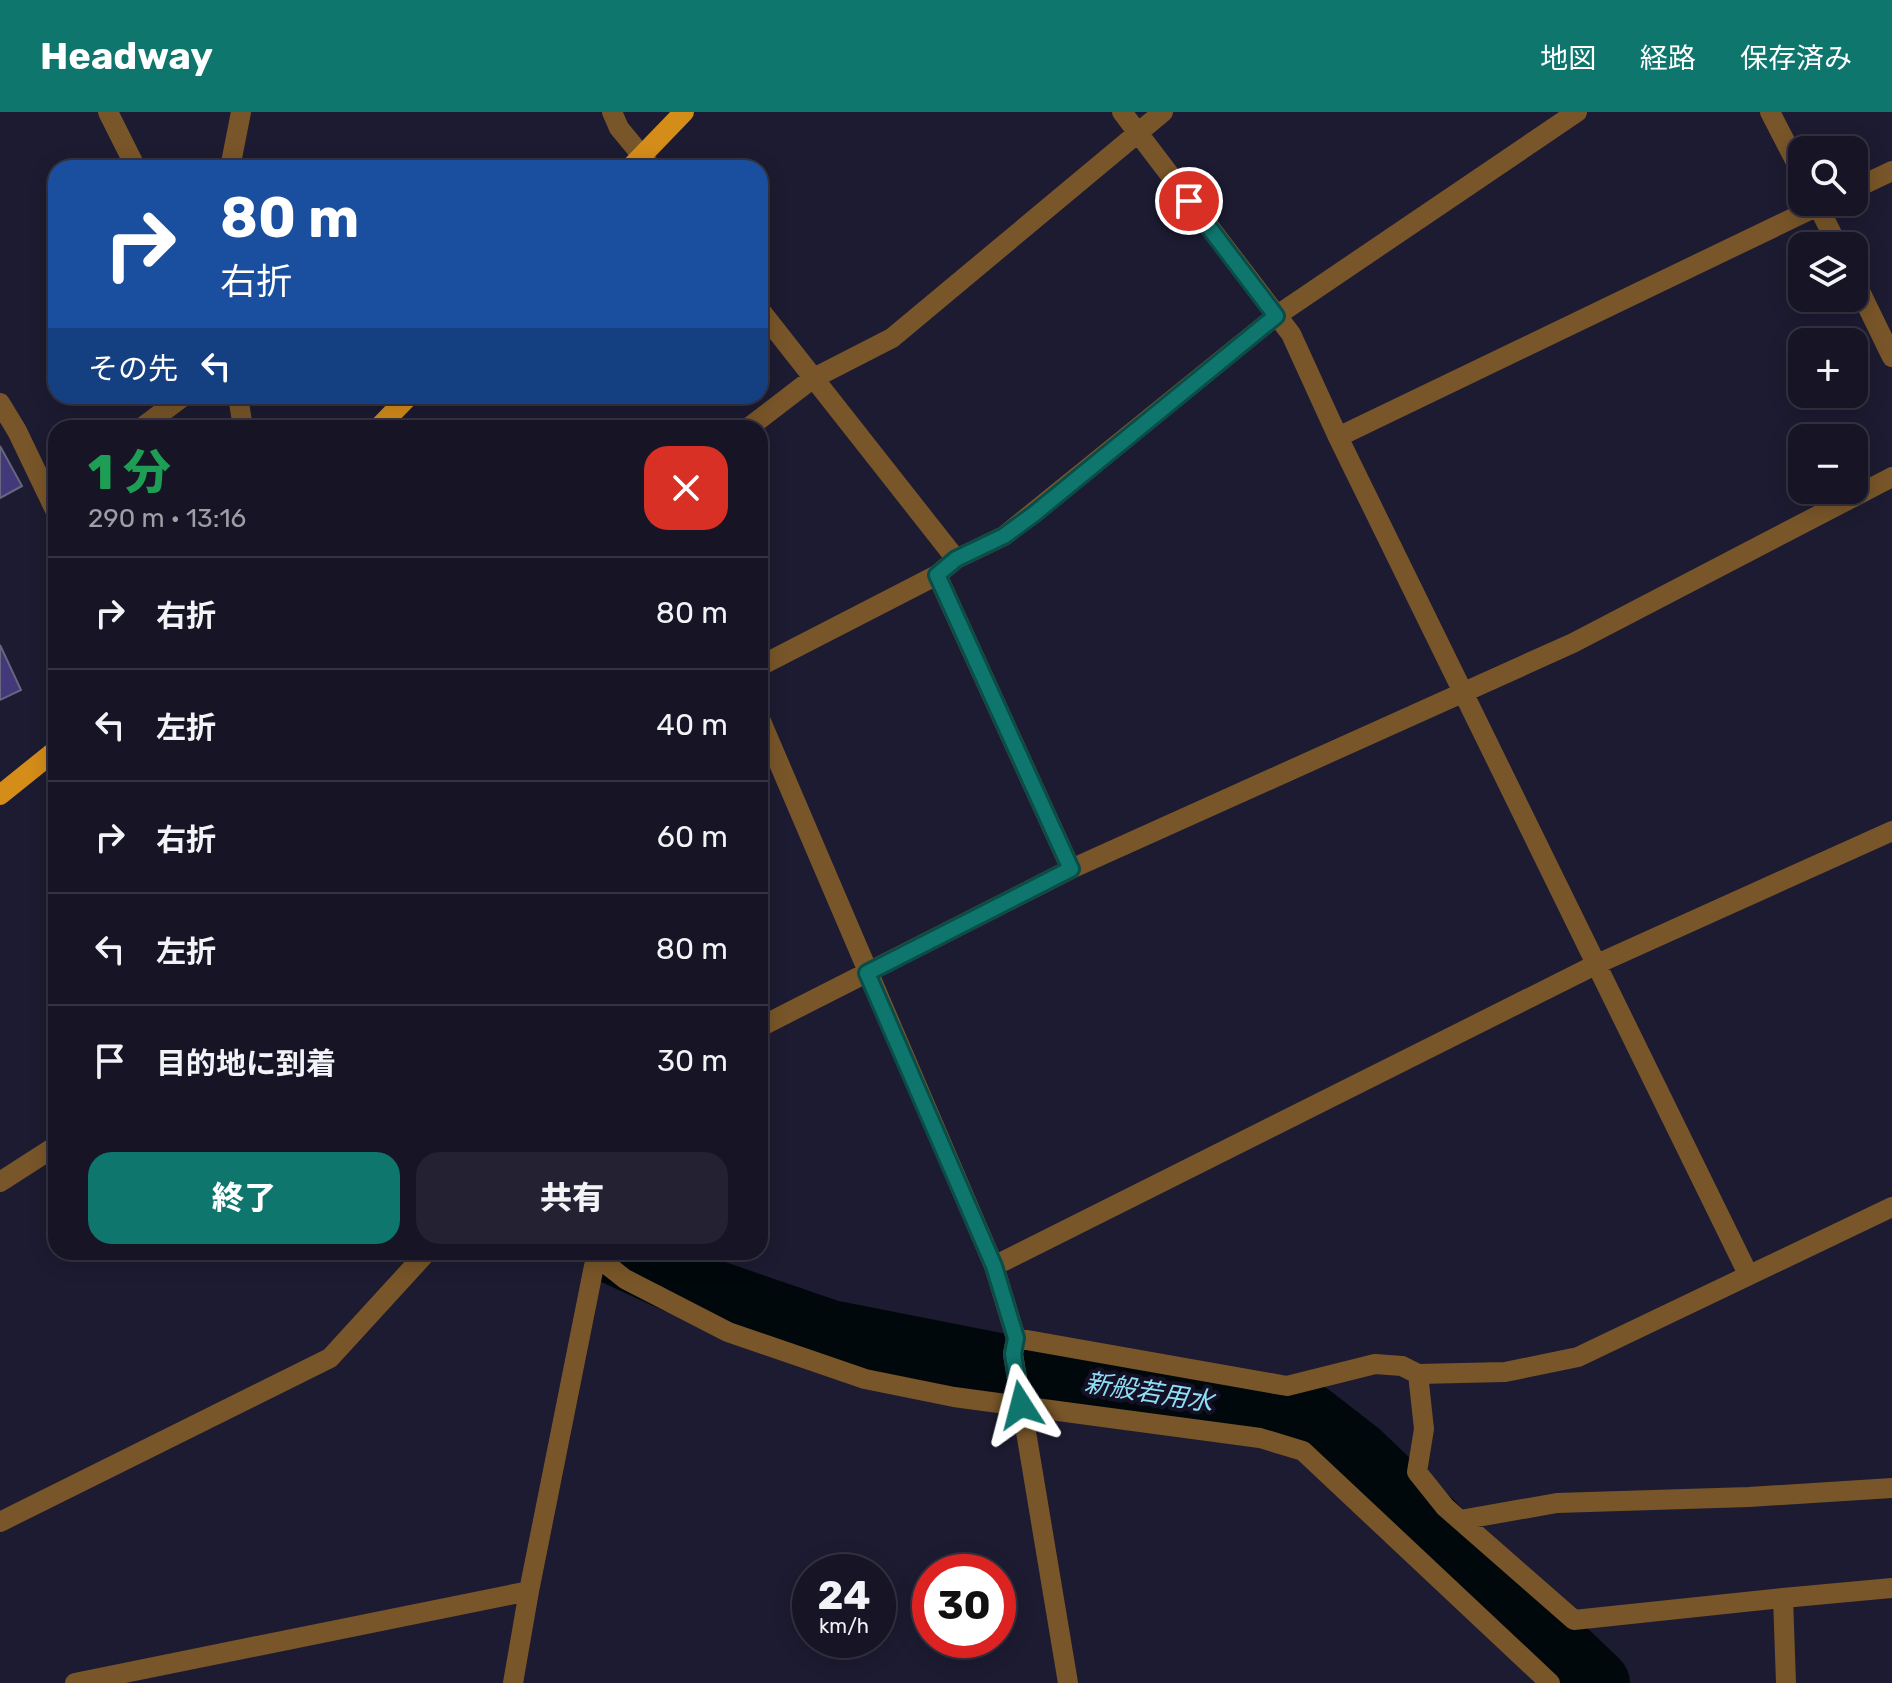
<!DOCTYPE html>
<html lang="ja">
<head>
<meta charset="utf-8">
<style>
  :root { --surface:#161425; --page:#232132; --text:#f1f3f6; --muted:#9e9ea7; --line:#353342; --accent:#0f766e }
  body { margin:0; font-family:Rubik,"Noto Sans JP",sans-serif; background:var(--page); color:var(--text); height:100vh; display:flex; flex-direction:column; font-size:30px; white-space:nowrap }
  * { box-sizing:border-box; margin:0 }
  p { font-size:26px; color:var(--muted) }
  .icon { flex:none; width:44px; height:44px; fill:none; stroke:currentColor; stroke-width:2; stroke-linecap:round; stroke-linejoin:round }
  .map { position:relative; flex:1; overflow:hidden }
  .details { position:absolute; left:48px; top:308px; width:720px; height:840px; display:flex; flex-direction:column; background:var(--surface); border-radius:24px; box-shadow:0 4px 20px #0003,0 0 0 2px var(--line) }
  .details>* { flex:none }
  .hud { position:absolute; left:48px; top:48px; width:720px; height:244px; border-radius:24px; box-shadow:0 4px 20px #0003,0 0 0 2px var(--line); background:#1a4fa0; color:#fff; overflow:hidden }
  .fabs { position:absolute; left:1788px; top:24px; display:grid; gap:16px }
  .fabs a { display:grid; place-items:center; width:80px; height:80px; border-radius:16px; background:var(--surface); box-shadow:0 4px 20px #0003,0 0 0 2px var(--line); font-size:40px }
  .speed { position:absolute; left:792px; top:1442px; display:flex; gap:16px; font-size:40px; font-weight:700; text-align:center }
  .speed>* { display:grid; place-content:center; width:104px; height:104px; border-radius:50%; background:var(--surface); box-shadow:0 4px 20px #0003,0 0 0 2px var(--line); line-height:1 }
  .speed small { font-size:20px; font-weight:400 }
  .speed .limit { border:12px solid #d22; background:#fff; color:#111 }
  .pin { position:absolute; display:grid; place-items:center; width:68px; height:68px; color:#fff; margin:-34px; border:4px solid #fff; border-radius:50%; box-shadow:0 2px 8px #0007 }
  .me { position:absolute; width:88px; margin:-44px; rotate:351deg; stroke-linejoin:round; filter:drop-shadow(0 0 6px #0008) }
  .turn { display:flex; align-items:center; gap:28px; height:168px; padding:0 40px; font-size:36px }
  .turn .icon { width:104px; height:104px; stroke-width:2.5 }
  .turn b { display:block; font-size:56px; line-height:68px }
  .then { display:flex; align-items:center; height:76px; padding:0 40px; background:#0003; gap:16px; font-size:30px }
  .round { display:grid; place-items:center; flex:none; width:84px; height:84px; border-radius:24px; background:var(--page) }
  .head { display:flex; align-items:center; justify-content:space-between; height:136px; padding:0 40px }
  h1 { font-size:48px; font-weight:800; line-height:60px; color:#1e9e55 }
  .primary-button { display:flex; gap:16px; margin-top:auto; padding:16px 40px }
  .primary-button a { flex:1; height:92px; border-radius:24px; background:var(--accent); color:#fff; font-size:32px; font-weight:800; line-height:92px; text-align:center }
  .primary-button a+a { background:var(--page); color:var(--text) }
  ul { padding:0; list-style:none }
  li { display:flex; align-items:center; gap:24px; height:112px; padding:0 40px; border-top:2px solid var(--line) }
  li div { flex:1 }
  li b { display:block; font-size:30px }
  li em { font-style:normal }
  header { display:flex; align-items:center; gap:48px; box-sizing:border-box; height:112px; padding:0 40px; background:var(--accent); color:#fff }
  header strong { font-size:38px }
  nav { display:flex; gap:44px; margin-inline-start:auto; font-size:28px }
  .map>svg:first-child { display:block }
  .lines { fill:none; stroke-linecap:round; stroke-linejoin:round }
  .river { stroke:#00080c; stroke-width:66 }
  .building { fill:#42387a; stroke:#676681; stroke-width:2 }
  .street { stroke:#795629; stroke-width:20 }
  .primary { stroke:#d58d1a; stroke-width:20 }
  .route-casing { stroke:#0a4d48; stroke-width:20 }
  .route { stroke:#0f766e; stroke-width:14 }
  .labels { text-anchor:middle; stroke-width:8; stroke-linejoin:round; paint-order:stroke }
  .water-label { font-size:26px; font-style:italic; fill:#8fdef4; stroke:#141127 }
</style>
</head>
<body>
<header>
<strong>Headway</strong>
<nav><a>地図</a><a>経路</a><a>保存済み</a></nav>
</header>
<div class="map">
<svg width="1892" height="1571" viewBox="0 0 1892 1571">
  <rect width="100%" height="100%" fill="#1d1b31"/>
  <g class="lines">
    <path class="river" d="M615,1140L676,1168L830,1221L1054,1265L1309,1304L1358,1342L1597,1571"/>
  </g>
  <path class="building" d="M0,334L22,374L0,386Z
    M0,533L21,578L0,588Z"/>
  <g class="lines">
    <path class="street" d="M108,0L136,56
      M612,0L619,16L652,56
      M1122,0L1291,222L1338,325L1748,1162
      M1770,0L1802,62
      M230,56L241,0
      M1854,77L1892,59
      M1826,90L1818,94L1838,134
      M1854,167L1892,245
      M760,198L956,447
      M238,284L243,316
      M0,291L17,319L56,400
      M141,316L184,284
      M748,316L812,267L892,226L1163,0
      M1338,325L1818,94L1817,90
      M937,463L1071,757
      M760,554L937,463L956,447L1004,424L1276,204L1577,0
      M760,607L994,1154L1016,1226L1013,1242L1068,1571
      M760,915L1071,757L1573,531L1892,365
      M0,1070L56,1034
      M591,1140L625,1167L728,1220L865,1267L954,1285L1260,1326L1303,1339L1550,1571
      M994,1154L1597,852L1892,719
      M1016,1226L1287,1274L1375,1252L1402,1254L1418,1262
      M1460,1408L1557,1391L1749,1385L1892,1376
      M0,1410L330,1246L427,1140
      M1783,1486L1892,1476
      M75,1571L529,1479
      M513,1571L529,1479L596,1144
      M1786,1571L1783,1486L1574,1508L1445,1395L1417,1360L1424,1317L1418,1262L1505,1260L1578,1245L1892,1095"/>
    <path class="primary" d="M630,56L684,0
      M378,316L409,284
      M0,683L56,638"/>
  </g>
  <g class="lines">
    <g class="route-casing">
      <path id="route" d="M1021,1293L1013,1242L1016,1226L994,1154L867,861L1071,757L937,463L956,447L1004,424L1034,402L1276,204L1189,89"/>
    </g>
    <use href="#route" class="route"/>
  </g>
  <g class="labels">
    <g class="water-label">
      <text transform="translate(1149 1280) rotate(9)" y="9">新般若用水</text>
    </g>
  </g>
</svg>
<div class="fabs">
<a><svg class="icon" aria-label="search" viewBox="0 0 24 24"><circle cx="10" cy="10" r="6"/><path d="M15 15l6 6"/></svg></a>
<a><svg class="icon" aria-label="layers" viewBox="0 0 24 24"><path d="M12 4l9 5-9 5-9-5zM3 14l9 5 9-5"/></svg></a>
<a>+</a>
<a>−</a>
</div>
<div class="speed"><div>24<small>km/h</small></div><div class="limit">30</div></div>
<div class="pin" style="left:1189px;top:89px;background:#d93025"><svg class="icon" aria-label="arrive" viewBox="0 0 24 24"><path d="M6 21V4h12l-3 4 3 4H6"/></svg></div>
<svg class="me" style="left:1021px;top:1293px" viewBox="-20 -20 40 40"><path d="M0-17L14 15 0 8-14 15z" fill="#0f766e" stroke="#fff" stroke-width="4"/></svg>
<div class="hud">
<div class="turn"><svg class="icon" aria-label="right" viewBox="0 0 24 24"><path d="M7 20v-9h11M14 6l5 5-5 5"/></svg><div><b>80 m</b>右折</div></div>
<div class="then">その先<svg class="icon" aria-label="left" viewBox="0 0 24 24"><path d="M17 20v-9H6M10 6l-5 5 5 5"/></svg></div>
</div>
<section class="details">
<div class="head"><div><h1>1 分</h1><p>290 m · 13:16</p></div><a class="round" style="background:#d93025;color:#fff"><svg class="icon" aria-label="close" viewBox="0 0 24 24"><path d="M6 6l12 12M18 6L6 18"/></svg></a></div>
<ul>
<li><svg class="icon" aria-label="right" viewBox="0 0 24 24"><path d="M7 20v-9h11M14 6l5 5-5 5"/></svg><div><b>右折</b></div><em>80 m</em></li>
<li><svg class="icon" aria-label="left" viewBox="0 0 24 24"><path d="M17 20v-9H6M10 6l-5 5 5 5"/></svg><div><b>左折</b></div><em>40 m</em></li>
<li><svg class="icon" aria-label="right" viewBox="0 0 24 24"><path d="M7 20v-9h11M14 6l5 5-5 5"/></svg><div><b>右折</b></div><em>60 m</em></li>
<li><svg class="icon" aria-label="left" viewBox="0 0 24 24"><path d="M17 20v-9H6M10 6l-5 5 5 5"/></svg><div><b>左折</b></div><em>80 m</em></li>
<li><svg class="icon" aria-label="arrive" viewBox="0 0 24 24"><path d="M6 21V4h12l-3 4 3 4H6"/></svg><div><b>目的地に到着</b></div><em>30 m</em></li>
</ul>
<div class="primary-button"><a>終了</a><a>共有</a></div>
</section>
</div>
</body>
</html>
